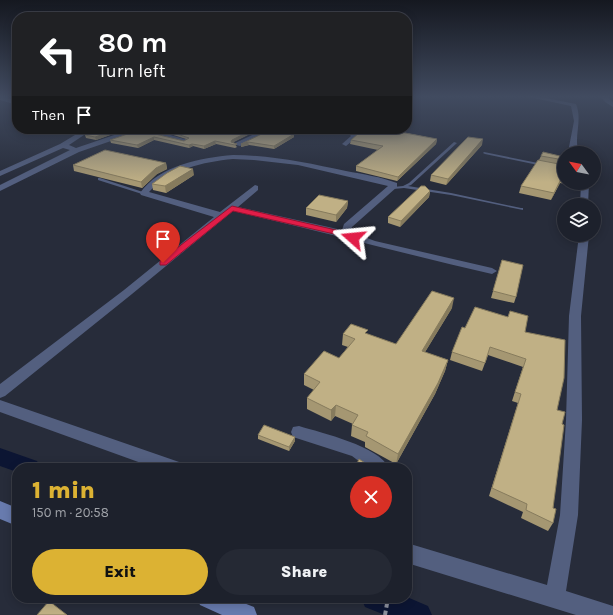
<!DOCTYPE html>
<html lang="en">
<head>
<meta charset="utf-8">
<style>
  :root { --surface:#1d212c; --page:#252934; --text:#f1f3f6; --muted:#a0a3a9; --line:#3b3e48; --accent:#dcb233 }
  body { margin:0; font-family:Karla,sans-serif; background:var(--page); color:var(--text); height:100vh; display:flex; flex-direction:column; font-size:15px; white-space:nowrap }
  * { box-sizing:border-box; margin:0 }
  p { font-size:13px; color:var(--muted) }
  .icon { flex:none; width:22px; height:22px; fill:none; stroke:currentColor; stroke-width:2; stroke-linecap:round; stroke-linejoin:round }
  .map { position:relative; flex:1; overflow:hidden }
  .panel { position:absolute; left:12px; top:463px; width:400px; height:140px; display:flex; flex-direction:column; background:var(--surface); border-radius:16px; box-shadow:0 2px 10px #0003,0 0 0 1px var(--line) }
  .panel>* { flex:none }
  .guide { position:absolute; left:12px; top:12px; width:400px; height:122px; border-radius:16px; box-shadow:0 2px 10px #0003,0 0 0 1px var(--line); background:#202124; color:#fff; overflow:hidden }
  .needle { width:26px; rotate:302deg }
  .controls { position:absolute; left:557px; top:146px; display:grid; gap:8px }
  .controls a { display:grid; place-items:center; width:44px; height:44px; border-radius:50%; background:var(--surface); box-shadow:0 2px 10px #0003,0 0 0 1px var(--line); font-size:20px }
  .pin { position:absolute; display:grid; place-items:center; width:34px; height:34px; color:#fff; margin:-41px -17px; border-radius:50% 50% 50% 0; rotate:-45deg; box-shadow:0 0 4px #0007 }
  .pin .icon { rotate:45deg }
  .me { position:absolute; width:44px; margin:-22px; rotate:288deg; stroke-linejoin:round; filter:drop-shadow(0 0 3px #0008) }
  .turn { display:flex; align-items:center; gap:14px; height:84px; padding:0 20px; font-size:18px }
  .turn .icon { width:52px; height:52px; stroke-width:2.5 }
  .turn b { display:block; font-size:28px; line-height:34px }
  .then { display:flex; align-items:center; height:38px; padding:0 20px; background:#0003; gap:8px; font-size:15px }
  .round { display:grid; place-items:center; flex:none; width:42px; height:42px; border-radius:21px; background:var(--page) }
  .headline { display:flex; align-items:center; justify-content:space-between; height:68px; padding:0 20px }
  h1 { font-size:24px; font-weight:800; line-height:30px; color:var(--accent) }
  .primary-button { display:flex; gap:8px; margin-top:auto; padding:8px 20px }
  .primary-button a { flex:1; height:46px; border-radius:24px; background:var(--accent); color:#111; font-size:16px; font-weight:800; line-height:46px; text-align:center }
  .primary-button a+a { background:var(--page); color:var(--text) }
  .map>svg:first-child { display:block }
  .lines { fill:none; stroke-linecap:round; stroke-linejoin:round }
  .canal { fill:#0c1533; fill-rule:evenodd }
  .path { stroke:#8e929e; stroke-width:4; stroke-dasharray:4.5 3; stroke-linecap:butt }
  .lane { fill:#535f7f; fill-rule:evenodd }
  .street { fill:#535f7f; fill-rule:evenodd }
  .secondary { fill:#687bae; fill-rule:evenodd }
  .wall { fill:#a59772 }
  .shaded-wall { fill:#867b5d }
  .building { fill:#c0b085; stroke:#867b5d }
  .route { fill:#e11d48; stroke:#92132f }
</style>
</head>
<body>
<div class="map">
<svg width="613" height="615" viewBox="0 0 613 615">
  <rect width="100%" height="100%" fill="#272c3a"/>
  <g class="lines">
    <path class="canal" d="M0,448L37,461L41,468H17V472L0,466Z
      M407,597L428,606L432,615H385L365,607L361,598Z"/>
    <path class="path" d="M385,615L388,598"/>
    <path class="lane" d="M454,142L457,143L411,185L408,186L451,193L521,208H523V210L451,195L404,188L393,189V187L403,186L409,183Z
      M484,152L543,164L545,165L543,166L485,154L483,153Z
      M98,178H100L146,193L142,194L98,180Z"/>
    <path class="street" d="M0,96L17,101V105L0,100Z
      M524,96H536L576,104C583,121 573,137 579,153H571L569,147L574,121L571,106Z
      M600,96H606L613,102V107L605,102Z
      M85,129H93L69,145L76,148L132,129H149L188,140L185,142L140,131L79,152L0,191V185L70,150L63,148L0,176V171L60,144Z
      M265,129H274L240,146L233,144Z
      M329,129L352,131L358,136L346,146L342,144L351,136L350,135Z
      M233,155C271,155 308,163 346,171C363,174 381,177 397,183V187L352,227L351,232L375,241L492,268L497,271L492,274C405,254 320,231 233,211L132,294L5,396L0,398V384L124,290L214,217L141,195L140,193C160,165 200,158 233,155ZM233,159L254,160L298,165L388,186L344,224L342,230L238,207L258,190V186L255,185L220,212L149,192C171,169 203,162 233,159Z
      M581,183H589L588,205H580Z
      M579,235H589L581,316L582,420L578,515L566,591L613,606V615H576L407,563V543L547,585L560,515L566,420L569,316Z
      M0,400L182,463L184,468H155L0,412Z
      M299,426C322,433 379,446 389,468H368L352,456L293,437L291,432L293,427Z"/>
    <path class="secondary" d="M0,501L17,508V526L0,519Z
      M197,598H231L254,607L257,615H222L200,605Z"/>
  </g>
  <path class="wall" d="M99,129H127L96,140L86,138L85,135Z
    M154,129H260L233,142L237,147L235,148L216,144L204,149L193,146L189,148L154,140L138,148L111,143L110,140L139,130L184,141L186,139Z
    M386,129L437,139L436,144L397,181L356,171V166L378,150L350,144L351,140L358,134L359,130Z
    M270,130L294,134V137L274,149L249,145L241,147V144Z
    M482,145L446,185L430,181L431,175Z
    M541,156L564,157V183H566L565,184L560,183L551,200L519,193L521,186L539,160Z
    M166,163L167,169L157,174L142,188L74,171L73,165Z
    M194,175L166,193L153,190L152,184Z
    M430,191L429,197L400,227L388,223V217Z
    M348,201L347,208L336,222L306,215V208Z
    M502,260L516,297L514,303L491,298Z
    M452,308L425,352L448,360L445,371L435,394L396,464L365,447V442L351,436L352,425L353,424L335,416L331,421L307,409V398L314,390L304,385V374L339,358L348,347L342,345L343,334H367L396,344Z
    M465,328L525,332L557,410L562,424L553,508V523L548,531L521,518L523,512L489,496L518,403L512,401L523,367L488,355L482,371L450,360L452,352Z
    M258,435L295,441L289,451L258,439Z"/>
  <path class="shaded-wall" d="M119,129H127L96,140L95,137Z
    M254,129H260L232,143V145L231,142L232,140Z
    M294,134V137L274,149V146Z
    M154,137V140L138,148L137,145Z
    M437,139L436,144L397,181L398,177Z
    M483,139L482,145L446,185L448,179Z
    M215,141L216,144L204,149V146Z
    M248,142L249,145L241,147V144Z
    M192,144L193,146L189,148V145Z
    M166,163L167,169L157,174L142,188L141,182L156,168Z
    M193,169L194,175L166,193L165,186Z
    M562,177L560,183L551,200L554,193Z
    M430,191L429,197L400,227L401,221Z
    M348,201L347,208L336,222V215Z
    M454,298L452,308L419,362L422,351Z
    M448,360L445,371L435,394L396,464L398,454Z
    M336,405L335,416L331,421V410Z
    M295,437V441L289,451V447Z"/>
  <path class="building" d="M99,129H119L95,137L85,135Z
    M162,129H254L232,140L231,142L237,144L235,145L215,141L204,146L192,144L189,145L154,137L137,145L110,140L139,130L184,141L189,138Z
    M360,129H384L437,139L398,177L356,166L383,146L351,140L359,133V130Z
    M270,130L294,134L274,146L248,142L241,144Z
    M468,137L483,139L448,179L431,175Z
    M105,150L166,163L156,168L141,182L73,165Z
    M543,152L564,157V160L541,156Z
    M538,160L564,165V177H562L554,193L521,186Z
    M180,166L193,169L165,186L152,184L167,173Z
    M421,186H425L430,191L401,221L388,217Z
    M319,195L348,201L336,215L306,208Z
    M502,260L523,265L516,297L493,291Z
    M432,291L454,298L422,351L448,360L438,383L398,454L366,436L368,432L352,425L358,415L336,405L331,410L307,398L320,382L304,374L324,351L339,358L355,339L343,334L351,324L368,330L365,333L396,344Z
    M475,307L508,317L510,311L528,316L525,332L565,340L564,378L557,410L565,412L562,424L564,425L553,508L556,509L553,523L526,510L527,504L492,488L521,394L515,392L526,359L490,347L485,363L452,352L462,327L465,328Z
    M264,425L295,437L289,447L258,435Z
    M359,459L368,465L371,466L370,468H362L356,466Z
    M49,601L67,615H37Z"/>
  <linearGradient id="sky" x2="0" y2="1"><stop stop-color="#151820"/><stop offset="0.53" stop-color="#414b60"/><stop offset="1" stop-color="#414b60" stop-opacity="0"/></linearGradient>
  <rect width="613" height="182" fill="url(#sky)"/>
  <path class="route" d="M232,206L349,233L356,238L353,240L343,236L233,211L166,265H160V261Z"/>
</svg>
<div class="controls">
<a><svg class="needle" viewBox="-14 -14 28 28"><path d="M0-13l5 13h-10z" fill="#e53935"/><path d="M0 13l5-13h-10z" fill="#a0a3a9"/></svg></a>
<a><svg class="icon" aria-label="layers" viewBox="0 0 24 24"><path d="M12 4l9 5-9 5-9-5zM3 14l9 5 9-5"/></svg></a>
</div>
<div class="pin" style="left:163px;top:263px;background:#d93025"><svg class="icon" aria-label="arrive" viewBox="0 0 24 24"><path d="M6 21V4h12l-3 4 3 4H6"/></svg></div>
<svg class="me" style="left:353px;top:238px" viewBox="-20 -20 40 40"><path d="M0-17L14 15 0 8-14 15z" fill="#e11d48" stroke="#fff" stroke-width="4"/></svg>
<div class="guide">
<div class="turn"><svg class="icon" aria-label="left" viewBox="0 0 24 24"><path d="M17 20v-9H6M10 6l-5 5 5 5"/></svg><div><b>80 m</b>Turn left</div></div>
<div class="then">Then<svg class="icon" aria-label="arrive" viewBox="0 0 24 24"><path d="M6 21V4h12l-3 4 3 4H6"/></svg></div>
</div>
<section class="panel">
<div class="headline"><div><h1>1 min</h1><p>150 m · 20:58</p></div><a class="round" style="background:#d93025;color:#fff"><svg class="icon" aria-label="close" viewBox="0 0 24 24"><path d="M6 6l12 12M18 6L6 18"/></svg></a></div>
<div class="primary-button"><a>Exit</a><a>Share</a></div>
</section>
</div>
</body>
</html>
